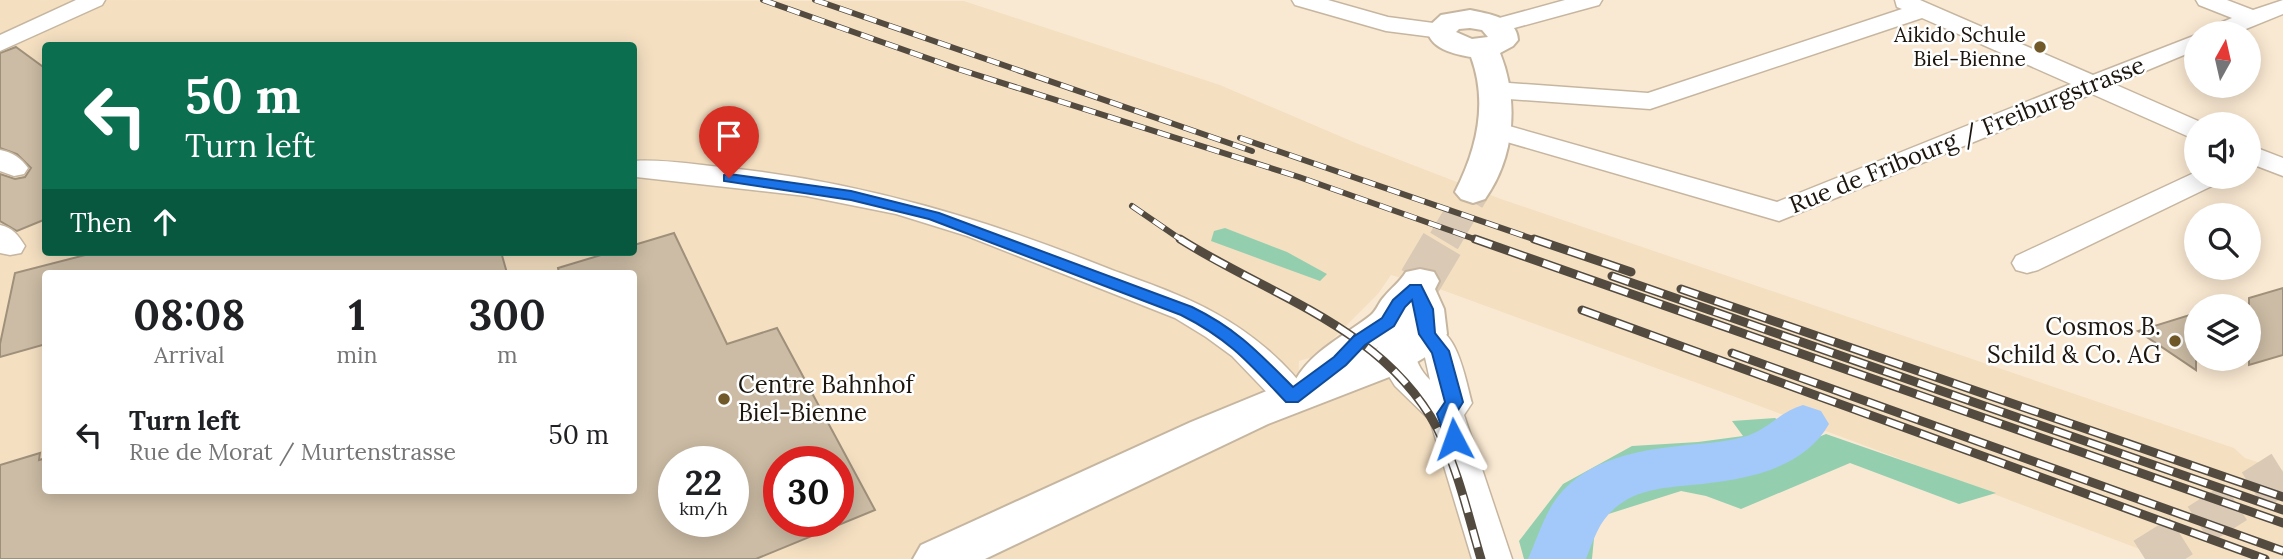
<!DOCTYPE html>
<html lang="en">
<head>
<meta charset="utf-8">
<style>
  :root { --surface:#fff; --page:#f2f2f2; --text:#202124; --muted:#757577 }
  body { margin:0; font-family:Lora,serif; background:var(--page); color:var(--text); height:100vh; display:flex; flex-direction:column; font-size:26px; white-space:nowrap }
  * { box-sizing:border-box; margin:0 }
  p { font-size:23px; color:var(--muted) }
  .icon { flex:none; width:38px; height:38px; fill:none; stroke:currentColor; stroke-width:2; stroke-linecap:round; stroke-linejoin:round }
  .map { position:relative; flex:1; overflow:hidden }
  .drawer { position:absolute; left:42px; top:270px; width:595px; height:224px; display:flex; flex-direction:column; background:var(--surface); border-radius:7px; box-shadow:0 4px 18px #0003 }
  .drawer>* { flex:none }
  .top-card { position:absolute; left:42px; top:42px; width:595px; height:214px; border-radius:7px; box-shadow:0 4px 18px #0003; background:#0b6e4f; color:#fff; overflow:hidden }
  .needle { width:46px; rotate:8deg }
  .fabs { position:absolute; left:2184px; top:21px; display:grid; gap:14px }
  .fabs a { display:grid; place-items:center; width:77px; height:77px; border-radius:50%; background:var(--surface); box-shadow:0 4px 18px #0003; font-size:35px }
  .speed { position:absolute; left:658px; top:446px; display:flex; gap:14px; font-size:35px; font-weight:700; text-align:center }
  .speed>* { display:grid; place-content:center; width:91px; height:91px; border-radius:50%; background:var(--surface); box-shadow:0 4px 18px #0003; line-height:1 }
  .speed small { font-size:18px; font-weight:400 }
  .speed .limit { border:10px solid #d22; background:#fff; color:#111 }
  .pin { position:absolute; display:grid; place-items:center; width:60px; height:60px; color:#fff; margin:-72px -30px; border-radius:50% 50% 50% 0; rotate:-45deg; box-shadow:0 0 7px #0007 }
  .pin .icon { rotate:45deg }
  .me { position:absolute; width:77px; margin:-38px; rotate:356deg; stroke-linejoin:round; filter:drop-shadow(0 0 5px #0008) }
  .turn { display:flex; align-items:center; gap:24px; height:147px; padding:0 28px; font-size:32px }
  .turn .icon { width:91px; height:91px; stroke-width:2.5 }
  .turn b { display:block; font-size:49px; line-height:60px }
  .then { display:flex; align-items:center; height:66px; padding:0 28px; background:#0003; gap:14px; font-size:26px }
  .eta { display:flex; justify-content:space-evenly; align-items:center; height:119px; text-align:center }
  .eta b { font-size:42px; font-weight:700; line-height:49px }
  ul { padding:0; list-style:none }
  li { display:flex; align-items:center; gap:21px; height:91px; padding:0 28px }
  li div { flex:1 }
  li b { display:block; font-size:26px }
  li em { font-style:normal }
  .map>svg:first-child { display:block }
  .built { fill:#f4dfc1; fill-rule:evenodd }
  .green { fill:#93cfaf }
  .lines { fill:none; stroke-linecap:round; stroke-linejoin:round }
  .river { fill:#a2c9f9; fill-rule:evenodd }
  .building { fill:#ccbca5; stroke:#9f907b; stroke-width:2; fill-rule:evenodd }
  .major-tunnel-far1 { stroke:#d9c9b5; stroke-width:32; stroke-dasharray:32 16; stroke-linecap:butt }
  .major-tunnel { stroke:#d9c9b5; stroke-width:43; stroke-dasharray:43 21; stroke-linecap:butt }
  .minor-casing { stroke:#c6b6a0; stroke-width:3 }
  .major-casing { stroke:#c6b6a0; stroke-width:4 }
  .minor { fill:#fff; fill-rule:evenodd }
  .major { fill:#fff; fill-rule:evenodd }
  .rail-far1-casing { stroke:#534b3f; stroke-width:6 }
  .rail-casing { stroke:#534b3f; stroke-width:9 }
  .rail-far1 { stroke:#fff; stroke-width:4.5; stroke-dasharray:13; stroke-linecap:butt }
  .rail { stroke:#fff; stroke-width:6; stroke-dasharray:18; stroke-linecap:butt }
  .route { fill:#1a73e8; stroke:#114b97; stroke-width:2 }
  .poi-dot { fill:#715929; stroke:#fff; stroke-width:2.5 }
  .labels { text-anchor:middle; stroke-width:5; stroke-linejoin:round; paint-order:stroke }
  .far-poi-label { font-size:21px; fill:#1c160e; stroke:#fff; text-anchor:end }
  .street-label { font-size:24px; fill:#1c160e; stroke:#fff }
  .poi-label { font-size:24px; fill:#1c160e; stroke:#fff; text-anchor:end }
</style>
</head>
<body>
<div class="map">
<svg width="2283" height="559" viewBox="0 0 2283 559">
  <rect width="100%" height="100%" fill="#fae9d2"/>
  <path class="built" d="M0,0L964,1L1220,85L1356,143L1501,199L2234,448L2245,458L2283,470V559H2166L1730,395L1442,290L1391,275L1378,294L1316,356L1299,361L1298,393L1387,364L1446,414L1489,559H0ZM46,46H634V252H46ZM46,273H634V490H46ZM674,462H733V522H674ZM779,462H838V522H779Z"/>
  <path class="green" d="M1225,228L1287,252L1327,274L1320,281L1211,241L1214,231Z
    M1775,418L1811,440L1826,434L1996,493L1959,504L1850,463L1741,509L1706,496L1681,491L1596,518L1592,559H1524L1519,541L1563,484L1632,446L1698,442L1743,436L1732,421Z"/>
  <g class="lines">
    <path class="river" d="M1803,405L1821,411L1829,424C1802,471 1742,480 1691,485C1664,488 1637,489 1615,508C1599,521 1593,541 1586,559H1528C1536,541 1542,522 1552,505C1579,462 1631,451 1679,446C1700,443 1722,443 1743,437C1767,431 1779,412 1803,405Z"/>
  </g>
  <path class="building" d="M16,47L46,69V219L17,231L0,221V174L15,179L25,177L31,168L17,154L0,148V53Z
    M674,233L727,344L777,328L875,510L756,559H0V465L40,453L39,460L46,458V490H634V273H559L558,268L611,252H634V245ZM674,462H733V522H674ZM779,462H838V522H779Z
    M97,252H501L507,273H46V344L0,357V344L15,273Z
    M2283,288V355L2249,365V298Z
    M2196,313V370L2138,331Z"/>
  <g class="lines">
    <path class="major-tunnel-far1" d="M1444,241L1473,192"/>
    <path class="major-tunnel" d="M1420,281L1445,239
      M2145,559L2283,472"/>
    <g class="minor-casing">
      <path id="minor" d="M76,0H105L102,5L0,51V35Z
        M1292,0H1328L1388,17L1441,24L1449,26L1453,31L1449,36L1441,38L1386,31L1295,5Z
        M1565,0H1602L1599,5L1496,33L1488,31L1484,26L1488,21Z
        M1895,0H1920L2093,75L2196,35V50L2114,84L2205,124H2196V138L2187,136L2092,94L1779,221L1486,136L1482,130L1486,124L1495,122L1777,202L2071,84L1922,18L1650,109L1495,98L1486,95L1482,90L1486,85L1495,82L1648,93L1902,9L1897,7Z
        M2196,0H2227L2253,10L2283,0V14L2236,33H2204L2208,28L2232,18L2199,5Z
        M2249,145L2283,158V176L2249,163Z
        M0,150C12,152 21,158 28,168L24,174L14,176L0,171Z
        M634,161C664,159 698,165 729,168C863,182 988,220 1112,270C1147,283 1183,295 1215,313C1249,332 1289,363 1310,397L1304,406L1292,409L1280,406L1232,356L1206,337L1175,318L967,236L896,214L806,196L636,177H634Z
        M2196,172V177H2222L2218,183L2038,270L2027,273L2016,270L2012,263L2016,256Z
        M0,225C13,228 18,235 25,246L21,253L10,255L0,253Z
        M1389,311L1401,314C1414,336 1410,361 1430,380L1424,353L1410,334L1415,326C1456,315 1464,374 1472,403L1464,415L1512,559H1472L1430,420L1395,386L1390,378L1380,357L1373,322L1377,314Z"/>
    </g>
    <g class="major-casing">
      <path id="major" d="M1470,10C1488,14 1517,17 1518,40L1513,46L1500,53C1519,100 1515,157 1485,199L1473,203L1461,199L1455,192C1477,149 1488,103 1471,57C1454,54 1429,49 1427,28L1441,15ZM1470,28L1482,30L1488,37L1472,39L1456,32L1459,29Z
        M1420,269L1434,272L1439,281L1435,289L1444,309L1447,334L1427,356L1397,374L1268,424L985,559H913L921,545L1191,422L1296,379C1313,350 1346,335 1371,315C1377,310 1379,302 1384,297C1391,288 1400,282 1406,272ZM1406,327V330L1373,351Z"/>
    </g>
    <use href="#minor" class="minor"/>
    <use href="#major" class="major"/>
    <g class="rail-far1-casing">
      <path id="rail-far1" d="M763,0L958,69L1299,177L1480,241
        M815,0L1252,151
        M1240,138L1539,241
        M1132,206L1183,241"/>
    </g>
    <g class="rail-casing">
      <path id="rail" d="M1180,239C1270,296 1384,328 1437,428C1458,469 1468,515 1481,559
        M1475,239L2283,523
        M1534,239L1631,272
        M1612,276L2283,510
        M1681,289L2283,497
        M1582,310L2265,559
        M1732,353L2283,551"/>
    </g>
    <use href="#rail-far1" class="rail-far1"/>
    <use href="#rail" class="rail"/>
  </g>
  <path class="route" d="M729,174L851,191L939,213L1192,307C1237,329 1258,352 1293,387L1334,357L1353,337L1382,318L1393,300L1410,285H1421L1433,309L1435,333L1449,351L1463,402L1455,415L1463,439L1460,443H1447L1437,414L1445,402L1432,353L1419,334L1412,300L1405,307L1394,326L1365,345L1346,365L1298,402H1286C1249,363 1229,339 1181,315L929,219L851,200L724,181V175Z"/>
  <g class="poi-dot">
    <circle cx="2040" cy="47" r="7"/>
    <circle cx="2175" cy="341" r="7"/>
    <circle cx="724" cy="399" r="7"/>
  </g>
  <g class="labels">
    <g class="far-poi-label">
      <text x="2026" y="42">Aikido Schule<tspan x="2026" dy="24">Biel-Bienne</tspan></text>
    </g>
    <g class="street-label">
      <text transform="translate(1967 135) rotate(-22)" y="8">Rue de Fribourg / Freiburgstrasse</text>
    </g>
    <g class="poi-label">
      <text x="2161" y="335">Cosmos B.<tspan x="2161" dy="28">Schild &amp; Co. AG</tspan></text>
      <text x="738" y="393" text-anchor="start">Centre Bahnhof<tspan x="738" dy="28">Biel-Bienne</tspan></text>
    </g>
  </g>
</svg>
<div class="fabs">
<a><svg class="needle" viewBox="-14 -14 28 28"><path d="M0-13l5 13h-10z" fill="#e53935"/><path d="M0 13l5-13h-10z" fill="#757577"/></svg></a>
<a><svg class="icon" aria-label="sound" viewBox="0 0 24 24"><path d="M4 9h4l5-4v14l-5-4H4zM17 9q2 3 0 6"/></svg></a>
<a><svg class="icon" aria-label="search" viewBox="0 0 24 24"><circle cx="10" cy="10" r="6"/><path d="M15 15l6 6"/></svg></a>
<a><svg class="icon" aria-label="layers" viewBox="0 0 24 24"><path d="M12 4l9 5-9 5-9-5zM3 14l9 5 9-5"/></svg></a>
</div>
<div class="speed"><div>22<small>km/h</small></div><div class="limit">30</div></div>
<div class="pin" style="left:729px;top:178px;background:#d93025"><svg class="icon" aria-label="arrive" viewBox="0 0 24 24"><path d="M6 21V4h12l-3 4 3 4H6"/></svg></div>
<svg class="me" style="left:1454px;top:439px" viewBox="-20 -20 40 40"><path d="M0-17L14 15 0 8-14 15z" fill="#1a73e8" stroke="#fff" stroke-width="4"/></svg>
<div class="top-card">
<div class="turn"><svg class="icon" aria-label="left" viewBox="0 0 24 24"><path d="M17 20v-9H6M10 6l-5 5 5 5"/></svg><div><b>50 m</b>Turn left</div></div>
<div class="then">Then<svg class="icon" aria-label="ahead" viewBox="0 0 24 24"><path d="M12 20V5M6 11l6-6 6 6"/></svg></div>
</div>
<section class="drawer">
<div class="eta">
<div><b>08:08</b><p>Arrival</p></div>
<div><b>1</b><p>min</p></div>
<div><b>300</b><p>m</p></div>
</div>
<ul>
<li><svg class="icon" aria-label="left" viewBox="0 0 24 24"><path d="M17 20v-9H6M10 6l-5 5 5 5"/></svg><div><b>Turn left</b><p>Rue de Morat / Murtenstrasse</p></div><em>50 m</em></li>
</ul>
</section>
</div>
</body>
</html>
